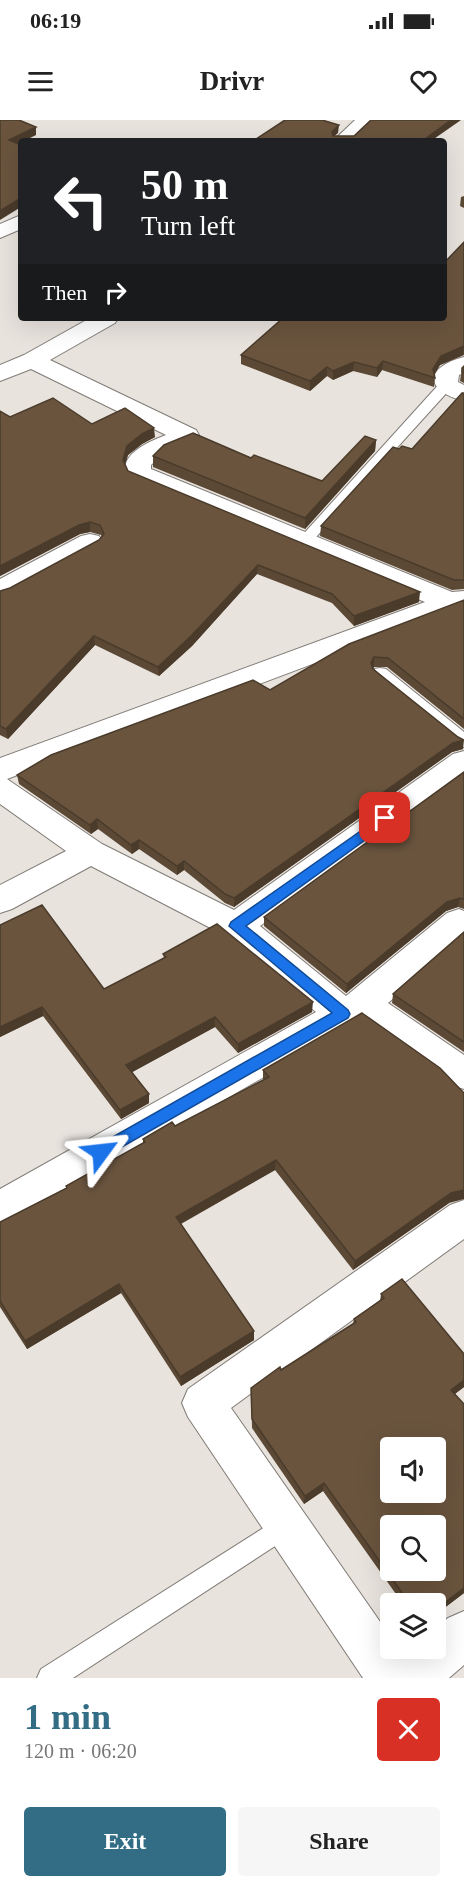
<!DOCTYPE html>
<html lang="en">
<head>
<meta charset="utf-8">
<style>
  :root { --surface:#fff; --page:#f6f6f6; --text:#222; --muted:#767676; --accent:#326d85 }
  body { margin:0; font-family:"Times New Roman",serif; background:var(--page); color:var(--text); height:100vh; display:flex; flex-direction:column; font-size:22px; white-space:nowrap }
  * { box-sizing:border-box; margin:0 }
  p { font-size:20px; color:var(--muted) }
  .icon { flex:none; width:33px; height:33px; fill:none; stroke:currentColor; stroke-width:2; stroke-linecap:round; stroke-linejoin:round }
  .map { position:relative; height:1558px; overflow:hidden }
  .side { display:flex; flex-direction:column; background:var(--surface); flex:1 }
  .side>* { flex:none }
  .top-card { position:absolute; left:18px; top:18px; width:429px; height:183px; border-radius:6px; box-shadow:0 6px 24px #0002; background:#202124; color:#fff; overflow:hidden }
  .fabs { position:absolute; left:380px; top:1317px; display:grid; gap:12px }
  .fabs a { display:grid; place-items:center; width:66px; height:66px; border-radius:6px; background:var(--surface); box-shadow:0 6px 24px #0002; font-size:30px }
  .pin { position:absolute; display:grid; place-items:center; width:51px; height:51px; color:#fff; margin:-26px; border-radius:12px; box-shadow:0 3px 9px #0006 }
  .me { position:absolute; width:66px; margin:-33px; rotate:60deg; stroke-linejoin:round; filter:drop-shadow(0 0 4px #0008) }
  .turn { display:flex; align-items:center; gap:21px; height:126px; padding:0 24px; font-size:27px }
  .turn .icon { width:78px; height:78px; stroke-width:2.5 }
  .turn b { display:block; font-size:42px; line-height:51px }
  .then { display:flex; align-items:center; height:57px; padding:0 24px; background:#0003; gap:12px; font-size:22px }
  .round { display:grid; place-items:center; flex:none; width:63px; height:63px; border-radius:6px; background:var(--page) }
  .summary { display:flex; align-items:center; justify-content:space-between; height:102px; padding:0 24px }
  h1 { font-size:36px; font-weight:600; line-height:45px; color:var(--accent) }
  .cta { display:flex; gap:12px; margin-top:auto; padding:12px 24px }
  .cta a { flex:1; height:69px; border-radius:6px; background:var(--accent); color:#fff; font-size:24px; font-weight:600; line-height:69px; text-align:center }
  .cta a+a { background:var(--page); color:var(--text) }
  .status { display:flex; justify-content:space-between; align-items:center; height:42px; padding:0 30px; background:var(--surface); direction:ltr }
  .status svg { height:16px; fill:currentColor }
  header { display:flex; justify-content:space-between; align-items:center; height:78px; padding:0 24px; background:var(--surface); font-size:27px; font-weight:600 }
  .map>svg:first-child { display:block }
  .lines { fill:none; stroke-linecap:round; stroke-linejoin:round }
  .service-casing { stroke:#807b76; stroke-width:2 }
  .minor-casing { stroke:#807b76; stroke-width:2 }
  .service { fill:#fff; fill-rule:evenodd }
  .minor { fill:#fff; fill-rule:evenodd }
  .wall { fill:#5b4835 }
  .shaded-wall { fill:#4a3b2b }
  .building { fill:#6a543e; stroke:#4a3b2b; stroke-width:1.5; fill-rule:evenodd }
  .route { fill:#1a73e8; stroke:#114b97; stroke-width:1.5 }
</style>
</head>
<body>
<div class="status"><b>06:19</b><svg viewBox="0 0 49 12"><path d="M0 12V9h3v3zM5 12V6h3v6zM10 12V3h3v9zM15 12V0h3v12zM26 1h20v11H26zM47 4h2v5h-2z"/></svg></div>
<header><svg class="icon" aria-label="menu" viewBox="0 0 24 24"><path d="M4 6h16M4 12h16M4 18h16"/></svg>Drivr<svg class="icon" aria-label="heart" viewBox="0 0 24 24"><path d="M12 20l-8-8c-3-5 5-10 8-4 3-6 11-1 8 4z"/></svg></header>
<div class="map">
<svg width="464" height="1558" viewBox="0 0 464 1558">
  <rect width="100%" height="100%" fill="#e9e3de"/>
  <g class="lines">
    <g class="service-casing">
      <path id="service" d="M446,261L453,265L451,268L308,426H298L296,423L298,420L441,262Z
        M380,548L386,549L464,612V627L458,625L374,557L372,553L374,549Z
        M287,1393L295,1397L299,1405L295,1413L73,1558H37L41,1549Z"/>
    </g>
    <g class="minor-casing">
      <path id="minor" d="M355,0H376L354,21H333Z
        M21,95V109L0,118V104Z
        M90,198H118L115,203L50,240L196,310L199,315L196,320L163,334L151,345V349L452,472L464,471V487L7,659L102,724L234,790L453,634L464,631V658L260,806L346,876L447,793L459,789L464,791V817L388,883L464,935V969L451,965L361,901L14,1101L0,1106V1069L316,892L224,815L91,746L12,789L0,793V765L66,731L0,684V638L425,482L129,358C114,336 150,321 166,315L31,249L0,261V245L24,235Z
        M464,237V253L459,255L458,262L464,265V281C424,271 424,247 464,237Z
        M90,414L99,416L103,422L99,428L10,476L0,479V459L81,416Z
        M464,1080V1119L231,1288L390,1516V1528H399L404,1536L412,1528H435V1509L448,1498L464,1491V1545L449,1558H363L188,1297L182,1283L188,1269L450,1085Z"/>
    </g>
    <use href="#service" class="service"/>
    <use href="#minor" class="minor"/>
  </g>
  <path class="wall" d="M464,76V88L460,86L461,77Z
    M464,122V235L440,245L434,255L435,258L434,267L382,250L377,257L353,251L333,260L327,256L310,271L241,244V235L444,198Z
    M464,246V263L460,261L462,248Z
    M464,273V469L452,470L320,416L321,406L399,329H412Z
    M0,291L10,297L92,304L155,317L142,324L128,335L125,345L128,351L419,482L354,506L332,483L257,454L192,526L159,556L95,525L8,619L0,615V471L10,468L99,420L102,417L101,415L90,412L80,414L0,456Z
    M376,320L375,331L305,409L153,347V336L251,338L322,361Z
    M464,480V609L387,547H374L373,548L463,629L452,632L234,787L225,783L184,750L177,755L139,729L132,734L98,709L91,714L19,664L17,655L270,570Z
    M464,652V789L458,787L446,791L346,873L264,806V797Z
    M0,805L104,869L164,838L163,834L312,892L238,933L215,907L132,952L149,974V983L121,999L43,896L0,917Z
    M464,812V932L392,883L393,874Z
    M263,950L449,1083L353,1150L275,1050L181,1104L254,1211V1220L181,1266L121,1173L27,1229L0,1187V1102L66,1068V1066L143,1023V1019L175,1006L263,960Z
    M381,1174L464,1267L455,1274L464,1473L435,1495V1484H403L323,1371L304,1384L252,1308L251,1268L281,1250L353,1204L354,1199L380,1181Z"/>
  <path class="shaded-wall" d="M451,0H461L431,21H422Z
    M339,5L338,13L331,19L332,12Z
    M36,7V15L24,21H21V23L10,28L9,20Z
    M21,78V87L0,100V91Z
    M464,226L463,235L440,245L432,258L433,249L441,236Z
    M383,241L382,250L377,257V248Z
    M354,242L353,251L333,260V251Z
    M327,247V256L310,271V261Z
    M154,308L155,317L142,324L128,335L123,350V340L127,326L142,314Z
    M376,320L375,331L305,409V398Z
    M90,402V412L80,414L0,456V446L79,405Z
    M258,445L257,454L192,526L159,556L158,547Z
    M420,472L419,482L354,506V496Z
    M94,516L95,525L8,619L6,609Z
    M374,537V547L370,552L371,543Z
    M464,620L463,629L452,632L234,787V778L453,623Z
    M97,699L98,709L91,714L90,705Z
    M139,720V729L132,734L131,725Z
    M184,741V750L177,755V746Z
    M460,778L458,787L446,791L346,873L347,864L447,782Z
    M313,882L312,892L238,933V924Z
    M42,887L43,896L0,917V907Z
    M215,897V907L127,955L126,945Z
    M149,974V983L121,999L120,990Z
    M276,1040L275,1050L176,1106V1097Z
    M464,1070V1079L449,1083L353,1150L355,1141L451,1073Z
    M119,1164L121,1173L27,1229L25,1221Z
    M254,1211V1220L181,1266L180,1257Z
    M464,1260V1267L449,1278L451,1270Z
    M324,1363L323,1371L304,1384L305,1376Z
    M464,1468V1473L435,1495V1490Z"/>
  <path class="building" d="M0,0H19L36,7L9,20L21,25V78L0,91Z
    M285,0H322L339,5L332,12L333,16H354L371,0H451L422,21H253Z
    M464,122V226L441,236L433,249L435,258L383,241L377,248L354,242L333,251L327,247L310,261L241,235L283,198H444V143Z
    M464,246V253L462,252V248Z
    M462,273H464V460H454L321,406L393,327L399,329L402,326L412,329Z
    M53,278L92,304L125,288L154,308L142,314L127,326L123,340L128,351L420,472L354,496L332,474L258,445L191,516L158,547L94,516L6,609L0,606V471L10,468L99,420L104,414L100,405L90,402L79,405L0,446V291L10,297Z
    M193,313L251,338L254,335L322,361L365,316L376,320L305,398L153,336L164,325Z
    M464,480V599L388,538L374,537L371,543L373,549L458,617L464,620L453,623L234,778L225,774L184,741L177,746L139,720L131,725L97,699L90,705L17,655L51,635L253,560L270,570L349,524Z
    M464,652V779L460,778L447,782L347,864L264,797Z
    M42,785L104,869L166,837L163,834L217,804L313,882L238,924L215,897L126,945L149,974L120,990L42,887L0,907V805Z
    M464,812V922L393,874Z
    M362,893L440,948L464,973V1070L451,1073L355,1141L276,1040L176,1097L254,1211L180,1257L119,1164L25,1221L0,1181V1102L67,1068L66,1066L145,1022L143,1019L172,1002L175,1006L269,957L263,950Z
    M402,1159L464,1234V1260L451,1270L464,1284V1468L435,1490V1484H410L324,1363L305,1376L252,1299L251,1268L280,1247L281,1250L356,1202L354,1199L384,1178L381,1174ZM390,1328H435V1372H390ZM390,1406H435V1450H390Z"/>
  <path class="route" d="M385,694L391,698L390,702L246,806L348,890L350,894L348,898L106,1036L101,1038L95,1036L93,1032L95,1027L332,893L229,806L231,802Z"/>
</svg>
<div class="fabs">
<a><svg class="icon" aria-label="sound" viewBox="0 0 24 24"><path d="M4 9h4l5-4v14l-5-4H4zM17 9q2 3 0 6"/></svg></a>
<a><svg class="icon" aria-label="search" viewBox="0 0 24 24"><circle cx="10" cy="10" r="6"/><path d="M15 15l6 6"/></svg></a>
<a><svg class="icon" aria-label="layers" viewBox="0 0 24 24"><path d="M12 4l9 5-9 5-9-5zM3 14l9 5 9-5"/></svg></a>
</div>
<div class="pin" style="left:385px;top:698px;background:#d93025"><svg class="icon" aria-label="arrive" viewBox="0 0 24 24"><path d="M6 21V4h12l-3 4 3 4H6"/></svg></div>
<svg class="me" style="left:101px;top:1032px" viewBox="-20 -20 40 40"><path d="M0-17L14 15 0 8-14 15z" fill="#1a73e8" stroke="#fff" stroke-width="4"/></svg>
<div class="top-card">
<div class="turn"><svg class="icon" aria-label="left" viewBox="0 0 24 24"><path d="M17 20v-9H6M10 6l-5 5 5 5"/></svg><div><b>50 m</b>Turn left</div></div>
<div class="then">Then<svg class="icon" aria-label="right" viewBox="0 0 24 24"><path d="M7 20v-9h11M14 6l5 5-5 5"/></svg></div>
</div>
</div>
<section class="side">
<div class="summary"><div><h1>1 min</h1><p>120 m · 06:20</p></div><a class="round" style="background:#d93025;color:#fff"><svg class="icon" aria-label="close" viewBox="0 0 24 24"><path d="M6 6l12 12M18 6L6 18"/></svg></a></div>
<div class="cta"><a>Exit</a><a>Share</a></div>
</section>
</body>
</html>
